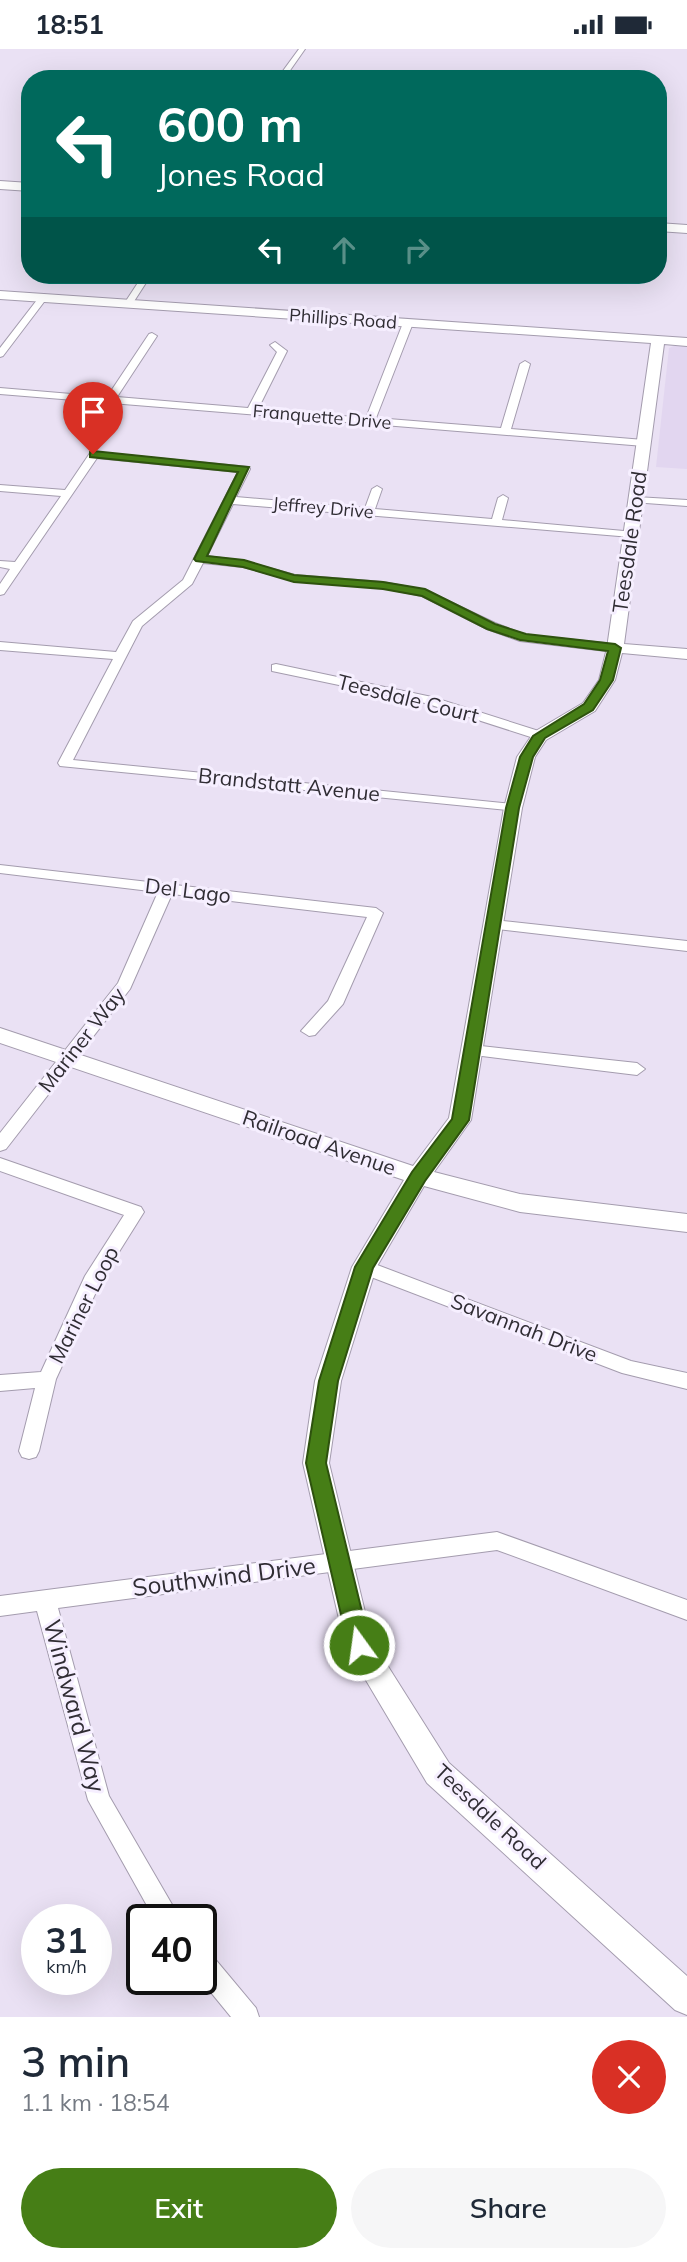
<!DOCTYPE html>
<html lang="en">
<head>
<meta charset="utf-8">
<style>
  :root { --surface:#fff; --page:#f6f6f7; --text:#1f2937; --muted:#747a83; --accent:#467e16 }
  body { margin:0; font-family:Mulish,sans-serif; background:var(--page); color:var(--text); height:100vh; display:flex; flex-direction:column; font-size:26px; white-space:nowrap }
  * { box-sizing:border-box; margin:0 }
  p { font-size:23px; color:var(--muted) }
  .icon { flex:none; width:38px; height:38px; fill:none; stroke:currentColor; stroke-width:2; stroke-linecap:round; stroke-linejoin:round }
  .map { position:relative; height:1968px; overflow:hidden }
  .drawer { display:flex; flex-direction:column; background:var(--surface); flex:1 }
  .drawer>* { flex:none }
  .hud { position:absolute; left:21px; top:21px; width:646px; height:214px; border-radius:28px; box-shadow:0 7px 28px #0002; background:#00695c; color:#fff; overflow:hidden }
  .speed { position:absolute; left:21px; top:1855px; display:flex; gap:14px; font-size:35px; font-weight:700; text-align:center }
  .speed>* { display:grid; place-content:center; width:91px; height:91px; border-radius:50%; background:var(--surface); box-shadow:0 7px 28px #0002; line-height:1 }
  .speed small { font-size:18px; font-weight:400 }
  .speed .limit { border:4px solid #111; border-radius:10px; background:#fff; color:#111 }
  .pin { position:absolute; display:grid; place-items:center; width:60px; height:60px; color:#fff; margin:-72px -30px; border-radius:50% 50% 50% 0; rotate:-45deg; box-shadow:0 0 7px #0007 }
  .pin .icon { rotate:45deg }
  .me { position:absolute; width:77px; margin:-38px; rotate:346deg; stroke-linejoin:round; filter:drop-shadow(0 0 5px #0008) }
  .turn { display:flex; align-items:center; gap:24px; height:147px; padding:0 21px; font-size:32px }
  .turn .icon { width:91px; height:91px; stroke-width:2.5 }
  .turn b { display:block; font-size:49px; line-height:60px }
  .lanes { display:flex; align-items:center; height:66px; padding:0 21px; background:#0003; justify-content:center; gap:35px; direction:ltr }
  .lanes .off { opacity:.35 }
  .round { display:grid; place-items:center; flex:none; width:74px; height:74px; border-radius:37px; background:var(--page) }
  .head { display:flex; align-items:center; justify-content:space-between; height:119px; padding:0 21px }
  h1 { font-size:42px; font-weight:600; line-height:52px }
  .primary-button { display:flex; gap:14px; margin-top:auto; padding:14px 21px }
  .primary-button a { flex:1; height:80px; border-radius:42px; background:var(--accent); color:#fff; font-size:28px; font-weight:600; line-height:80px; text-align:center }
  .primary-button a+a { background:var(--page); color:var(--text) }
  .status { display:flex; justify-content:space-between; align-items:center; height:49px; padding:0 35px; background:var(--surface); direction:ltr }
  .status svg { height:19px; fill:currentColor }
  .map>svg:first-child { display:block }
  .built { fill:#e2d6f0 }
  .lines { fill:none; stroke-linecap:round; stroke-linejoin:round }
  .minor-casing { stroke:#a49cae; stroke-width:2 }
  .tertiary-casing { stroke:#a49cae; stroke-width:2 }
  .trunk-casing { stroke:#a49cae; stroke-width:2 }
  .minor { fill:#fff; fill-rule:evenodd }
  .tertiary { fill:#fff; fill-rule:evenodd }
  .trunk { fill:#fff; fill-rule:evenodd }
  .route { fill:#467e16; stroke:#2e520e; stroke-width:2 }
  .labels { text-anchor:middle; stroke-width:6; stroke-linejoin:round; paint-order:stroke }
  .far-street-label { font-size:18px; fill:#302d34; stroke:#f6efff }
  .street-label { font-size:21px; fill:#302d34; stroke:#f6efff }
  .near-street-label { font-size:24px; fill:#302d34; stroke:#f6efff }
</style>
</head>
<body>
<div class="status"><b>18:51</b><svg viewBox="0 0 49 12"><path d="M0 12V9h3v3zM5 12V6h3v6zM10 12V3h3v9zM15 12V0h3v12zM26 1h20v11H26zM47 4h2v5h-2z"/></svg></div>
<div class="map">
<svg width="687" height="1968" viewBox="0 0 687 1968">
  <rect width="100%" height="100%" fill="#eae1f4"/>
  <path class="built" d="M674,297H687V420L656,418L669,299Z"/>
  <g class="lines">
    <g class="minor-casing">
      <path id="minor" d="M299,0H305L284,30H277Z
        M143,226H151L131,257H125L124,255Z
        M40,247L47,249L3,307L0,308V299Z
        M408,271L413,274L376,369L501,379L520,315L525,312L530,315L511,380L644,391L649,394L644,397L0,345V339L107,348L149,285L152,284L157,287L117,348L248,359L277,303L270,296L275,293L287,302L258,360L366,369L403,274Z
        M94,403L249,418L250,420L236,448L365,459L372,440L377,437L382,440L375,460L492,470L498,449L503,446L508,449L502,471L635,483V487L631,488L233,455L207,507L244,512L295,526L383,533L425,541L495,574L526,586L615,595L621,599L615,603L520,592L487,580L422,547L383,539L294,532L243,518L203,514L192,535L142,577L73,711L513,755L520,759L518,762L60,717L58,714L113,610L0,601V593L116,603L133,572L183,531L238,423L97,409L4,545L0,546V535L10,520L0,518V512L15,513L61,447L0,442V436L65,441L90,404Z
        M636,448L687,451V457L632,453V449Z
        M276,615L432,648L545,684L546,687L540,691L425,654L272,622V616Z
        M0,816L376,859L383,864L343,955L315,986L309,987L301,982L328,952L367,868L172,845L130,940L6,1100L0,1102V1084L118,934L158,843L0,824Z
        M494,871L687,892V902L489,879L487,876Z
        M472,996L637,1014L645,1020L637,1026L466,1005L464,1001Z
        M0,1109L141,1158L144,1163L102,1230L56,1330L39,1402L36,1408L29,1410L22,1408L19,1402L35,1339L0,1342V1326L41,1323L85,1227L124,1166L0,1122Z
        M364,1211L631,1312L687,1324V1340L622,1324L358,1223L355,1218L358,1213Z
        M497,1483L687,1551V1571L497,1501L58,1559L109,1747L181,1871H155L88,1751L37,1562L0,1567V1547Z
        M201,1901L210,1904L256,1959L259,1968H231L200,1930Z"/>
    </g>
    <g class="tertiary-casing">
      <path id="tertiary" d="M0,242L687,289V297L664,295L624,595L687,600V610L622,604L615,631L595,662L546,691L535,708L522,759L471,1071L434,1123L520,1145L687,1165V1183L520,1163L424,1137L376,1219L341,1332L329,1414L372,1592L449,1714L687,1927V1966L675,1961L427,1734L345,1596L303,1414L315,1332L352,1218L404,1131L0,994V979L413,1117L449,1069L504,759L517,708L534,683L583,654L599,631L607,599L651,294L0,250Z"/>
    </g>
    <g class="trunk-casing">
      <path id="trunk" d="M0,132L30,134V142L0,140Z
        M658,174L687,176V184L658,182Z"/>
    </g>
    <use href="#minor" class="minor"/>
    <use href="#tertiary" class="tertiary"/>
    <use href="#trunk" class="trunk"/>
  </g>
  <path class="route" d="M93,402L249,418L207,507L244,511L294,526L383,533L425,540L495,575L526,585L615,595L621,599L613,631L593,661L545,689L533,708L519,759L469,1071L425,1132L373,1219L338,1332L326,1414L370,1596L367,1603L359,1606L351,1603L348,1596L306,1414L319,1332L355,1218L412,1123L452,1070L506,759L520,708L533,687L584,655L600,631L608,602L520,591L487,580L422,547L383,540L294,533L243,518L196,512L194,510L238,423L90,408V403Z"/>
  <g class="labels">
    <g class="far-street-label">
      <text transform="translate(343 270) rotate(4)" y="6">Phillips Road</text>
      <text transform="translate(322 368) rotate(5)" y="6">Franquette Drive</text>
      <text transform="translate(323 459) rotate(5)" y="6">Jeffrey Drive</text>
    </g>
    <g class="street-label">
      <text transform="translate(630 493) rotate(-82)" y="7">Teesdale Road</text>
      <text transform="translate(408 650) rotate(14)" y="7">Teesdale Court</text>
      <text transform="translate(289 736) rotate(6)" y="7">Brandstatt Avenue</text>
      <text transform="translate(188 842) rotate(7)" y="7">Del Lago</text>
      <text transform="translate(82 991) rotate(-52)" y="7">Mariner Way</text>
      <text transform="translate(319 1094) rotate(19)" y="7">Railroad Avenue</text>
      <text transform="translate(84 1256) rotate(-63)" y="7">Mariner Loop</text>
      <text transform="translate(524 1279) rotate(21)" y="7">Savannah Drive</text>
      <text transform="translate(490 1768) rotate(43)" y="7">Teesdale Road</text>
    </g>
    <g class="near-street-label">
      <text transform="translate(224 1528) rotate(-7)" y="8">Southwind Drive</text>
      <text transform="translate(74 1657) rotate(75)" y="8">Windward Way</text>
    </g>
  </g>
</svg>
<div class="speed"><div>31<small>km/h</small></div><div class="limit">40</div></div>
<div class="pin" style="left:93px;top:405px;background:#d93025"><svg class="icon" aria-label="arrive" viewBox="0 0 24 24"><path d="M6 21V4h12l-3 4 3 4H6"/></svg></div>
<svg class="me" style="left:359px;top:1596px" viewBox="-20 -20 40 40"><circle r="17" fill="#467e16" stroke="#fff" stroke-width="3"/><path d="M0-11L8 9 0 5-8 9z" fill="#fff"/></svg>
<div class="hud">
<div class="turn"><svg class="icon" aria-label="left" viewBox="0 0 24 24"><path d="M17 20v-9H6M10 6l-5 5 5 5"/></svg><div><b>600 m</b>Jones Road</div></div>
<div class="lanes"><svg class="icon" aria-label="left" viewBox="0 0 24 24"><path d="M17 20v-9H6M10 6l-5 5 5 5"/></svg><svg class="icon off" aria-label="ahead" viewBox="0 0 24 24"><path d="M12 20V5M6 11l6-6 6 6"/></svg><svg class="icon off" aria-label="right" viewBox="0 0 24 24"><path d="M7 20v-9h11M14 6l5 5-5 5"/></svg></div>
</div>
</div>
<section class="drawer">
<div class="head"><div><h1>3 min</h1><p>1.1 km · 18:54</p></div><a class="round" style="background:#d93025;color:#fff"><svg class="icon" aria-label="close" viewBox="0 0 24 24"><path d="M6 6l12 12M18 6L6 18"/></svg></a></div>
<div class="primary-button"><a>Exit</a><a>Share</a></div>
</section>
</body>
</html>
